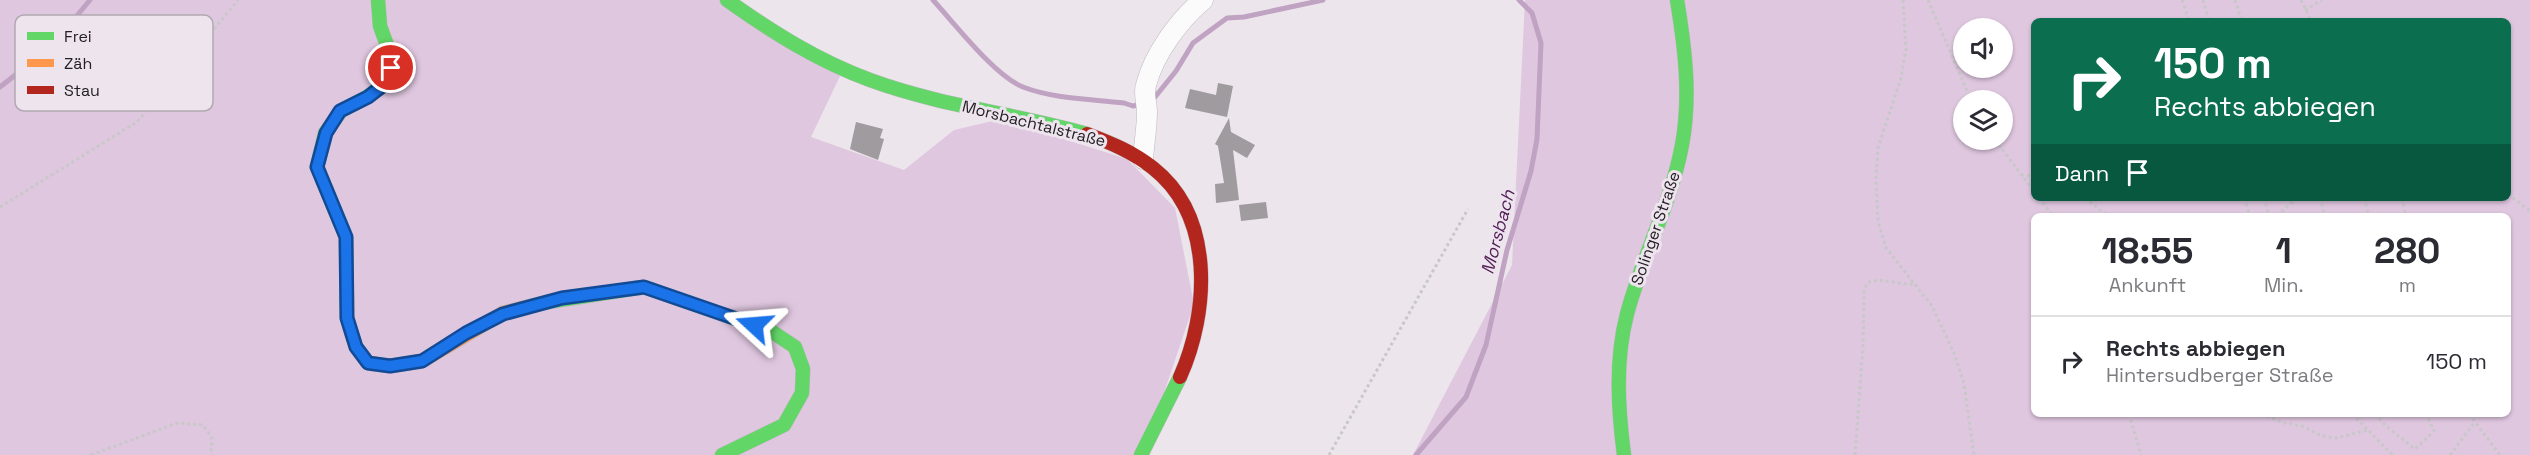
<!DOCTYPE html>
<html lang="de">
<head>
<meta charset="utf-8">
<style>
  :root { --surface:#fff; --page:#f7f7f7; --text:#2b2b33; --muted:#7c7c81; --line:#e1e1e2 }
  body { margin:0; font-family:"Space Grotesk",sans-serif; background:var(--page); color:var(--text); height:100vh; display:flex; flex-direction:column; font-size:22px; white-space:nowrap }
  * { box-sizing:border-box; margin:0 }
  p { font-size:20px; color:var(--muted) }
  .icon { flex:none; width:33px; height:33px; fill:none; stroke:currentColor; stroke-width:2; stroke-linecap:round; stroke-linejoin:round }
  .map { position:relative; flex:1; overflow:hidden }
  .side { position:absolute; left:2031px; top:213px; width:480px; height:204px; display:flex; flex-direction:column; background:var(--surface); border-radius:9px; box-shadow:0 2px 4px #0004 }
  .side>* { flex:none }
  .top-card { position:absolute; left:2031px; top:18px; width:480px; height:183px; border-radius:9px; box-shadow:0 2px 4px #0004; background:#0b6e4f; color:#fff; overflow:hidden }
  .tools { position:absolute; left:1953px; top:18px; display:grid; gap:12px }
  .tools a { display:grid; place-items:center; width:60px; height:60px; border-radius:50%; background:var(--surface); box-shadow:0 2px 4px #0004; font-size:30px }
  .pin { position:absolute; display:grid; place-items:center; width:51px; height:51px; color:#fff; margin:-26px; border:3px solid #fff; border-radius:50%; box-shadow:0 2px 6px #0007 }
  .me { position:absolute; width:66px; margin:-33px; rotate:289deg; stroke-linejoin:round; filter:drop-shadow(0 0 4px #0008) }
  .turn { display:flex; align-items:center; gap:21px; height:126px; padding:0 24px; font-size:27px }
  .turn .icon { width:78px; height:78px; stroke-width:2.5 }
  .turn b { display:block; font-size:42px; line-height:51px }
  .then { display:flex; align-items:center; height:57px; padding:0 24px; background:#0003; gap:12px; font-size:22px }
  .eta { display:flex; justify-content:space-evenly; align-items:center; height:102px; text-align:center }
  .eta b { font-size:36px; font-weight:800; line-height:42px }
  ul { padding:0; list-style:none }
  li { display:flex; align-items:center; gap:18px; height:90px; padding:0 24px; border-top:2px solid var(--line) }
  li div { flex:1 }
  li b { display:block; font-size:22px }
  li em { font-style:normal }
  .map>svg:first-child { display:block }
  .green { fill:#dfc7e0; fill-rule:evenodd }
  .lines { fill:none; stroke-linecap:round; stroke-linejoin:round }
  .stream { stroke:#c0a2c2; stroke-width:5 }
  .building { fill:#9f9b9f }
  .street-casing { stroke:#bdb9bd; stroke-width:21 }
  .fast-casing { stroke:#bdb9bd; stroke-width:15 }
  .slow-casing { stroke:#bdb9bd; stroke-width:15 }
  .jam-casing { stroke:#bdb9bd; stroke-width:15 }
  .path { stroke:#c9c8c9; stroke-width:3; stroke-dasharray:3 3; stroke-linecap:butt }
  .street { stroke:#fcfbfc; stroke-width:20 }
  .fast { stroke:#63d668; stroke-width:14 }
  .slow { stroke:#ff974d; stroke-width:14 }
  .jam { stroke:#b3261e; stroke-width:14 }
  .route-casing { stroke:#114b97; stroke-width:15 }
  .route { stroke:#1a73e8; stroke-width:10 }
  .labels { text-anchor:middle; stroke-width:6; stroke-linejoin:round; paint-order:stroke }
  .street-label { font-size:16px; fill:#232024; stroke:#eee4ee }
  .water-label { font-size:18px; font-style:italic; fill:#501e54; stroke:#eee4ee }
  .key { fill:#eee4ee; stroke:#b1a9b1; stroke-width:1.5 }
  .key-label { font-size:16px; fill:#232024 }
</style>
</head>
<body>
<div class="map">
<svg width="2530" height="455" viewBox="0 0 2530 455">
  <rect width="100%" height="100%" fill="#ece6ec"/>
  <path class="green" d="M0,0H732L841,74L811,137L904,170L954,130L1001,119L1127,159L1175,208L1194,304L1143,455H0Z
    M1525,0H2530V455H1413L1512,265ZM2034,21H2508V198H2034ZM1964,28H2002V68H1964ZM1964,100H2002V140H1964ZM2034,216H2508V414H2034Z"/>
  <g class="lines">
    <path class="stream" d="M933,0C955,24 995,76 1023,87C1054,99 1091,99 1124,103L1133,106L1142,104
      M0,87L50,48L90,0
      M1151,102L1176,71L1193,43L1227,18L1244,17L1323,0
      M1416,455L1466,397L1486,345L1507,250L1531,171L1537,139L1541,43L1532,13L1519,0"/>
  </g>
  <path class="building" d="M1218,83L1233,86L1227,117L1185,108L1190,89L1216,95Z
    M1229,118L1231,132L1255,145L1247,158L1233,150L1239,200L1216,203L1215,184L1224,183L1218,146L1215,144Z
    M856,122L883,129L880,138L884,139L878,160L850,149Z
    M1266,202L1268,218L1241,221L1239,205Z"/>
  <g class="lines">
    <g class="street-casing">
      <path id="street" d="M1143,159C1144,144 1147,128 1147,112C1147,103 1143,94 1146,85C1154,54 1179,20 1203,0"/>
    </g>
    <g class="fast-casing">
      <path id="fast" d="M727,0C772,32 818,61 870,80C941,106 1016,114 1087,134
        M547,302L644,287L771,331L795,347L803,369L802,393L784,425L722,455
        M352,335L347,318L346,237L317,167L325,133L341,111L367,97L390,80L391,56L380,26L378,0
        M1141,455L1180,377
        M1624,455C1618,408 1615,360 1627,314C1642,257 1671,204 1682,145C1691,97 1685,48 1677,0"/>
    </g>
    <g class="slow-casing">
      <path id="slow" d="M352,335L356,347L368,363L390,366L422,361L503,313L547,302"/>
    </g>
    <g class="jam-casing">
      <path id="jam" d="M1087,134C1111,143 1133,152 1153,168C1215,217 1209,312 1180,377"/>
    </g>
    <path class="path" d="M1903,0L1906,49L1901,78L1878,148L1876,179L1878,221L1886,248L1932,306L1954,353L1964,384L1974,455
      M1928,0L1971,100
      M2182,0L2189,21
      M2203,0L2209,21
      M2235,0L2242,21
      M2301,0L2311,21
      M2305,10L2322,0
      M1995,140L2034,191
      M2021,175L2034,176
      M2508,194L2530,211
      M2039,198L2053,216
      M2085,198L2108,216
      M2244,198L2250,216
      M2264,198L2269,216
      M2320,198L2325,216
      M2364,198L2369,216
      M2402,198L2406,216
      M0,207L137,122L238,0
      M2277,216L2297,198
      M2129,414L2141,455
      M2261,414L2284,423L2302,426L2322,436L2336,438L2368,430
      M2352,414L2393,455
      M2375,414L2386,426L2415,449L2434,431L2426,414
      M2469,414L2500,455
      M91,455L177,423L203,425L212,438L211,455
      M1329,455L1468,209
      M1855,455L1863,346L1864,291L1867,283C1881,276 1900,286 1916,284
      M2450,455L2474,423"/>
    <use href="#street" class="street"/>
    <use href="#fast" class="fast"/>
    <use href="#slow" class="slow"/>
    <use href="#jam" class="jam"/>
  </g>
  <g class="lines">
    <g class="route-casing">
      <path id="route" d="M391,68L390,80L368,97L340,111L326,133L317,167L346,237L347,318L356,347L368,363L390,366L422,361L466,333L503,314L562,298L644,287L754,325"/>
    </g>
    <use href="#route" class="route"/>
  </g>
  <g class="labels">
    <g class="street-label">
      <text transform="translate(1034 123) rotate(14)" y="6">Morsbachtalstraße</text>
      <text transform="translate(1655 228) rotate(-71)" y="6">Solinger Straße</text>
    </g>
    <g class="water-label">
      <text transform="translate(1498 232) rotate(-75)" y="6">Morsbach</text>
    </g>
  </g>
  <rect x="15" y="15" width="198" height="96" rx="9" class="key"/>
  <rect x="27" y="32" width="27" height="8" fill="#63d668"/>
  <rect x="27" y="59" width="27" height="8" fill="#ff974d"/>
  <rect x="27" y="86" width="27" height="8" fill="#b3261e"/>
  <g class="key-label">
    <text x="64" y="42">Frei</text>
    <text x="64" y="69">Zäh</text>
    <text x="64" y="96">Stau</text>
  </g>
</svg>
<div class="tools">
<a><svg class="icon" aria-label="sound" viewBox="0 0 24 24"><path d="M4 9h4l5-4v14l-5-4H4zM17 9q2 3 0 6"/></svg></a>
<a><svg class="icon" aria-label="layers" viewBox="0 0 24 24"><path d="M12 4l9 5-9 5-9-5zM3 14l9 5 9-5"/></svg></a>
</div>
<div class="pin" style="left:391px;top:68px;background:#d93025"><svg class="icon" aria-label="arrive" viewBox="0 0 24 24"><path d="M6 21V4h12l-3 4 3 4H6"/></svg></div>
<svg class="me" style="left:754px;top:325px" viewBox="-20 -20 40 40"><path d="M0-17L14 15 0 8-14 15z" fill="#1a73e8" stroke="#fff" stroke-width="4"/></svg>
<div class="top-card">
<div class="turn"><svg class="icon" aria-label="right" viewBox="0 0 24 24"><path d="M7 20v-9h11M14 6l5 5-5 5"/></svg><div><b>150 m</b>Rechts abbiegen</div></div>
<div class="then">Dann<svg class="icon" aria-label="arrive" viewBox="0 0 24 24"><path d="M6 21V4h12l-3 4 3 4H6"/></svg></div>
</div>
<section class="side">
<div class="eta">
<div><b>18:55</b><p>Ankunft</p></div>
<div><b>1</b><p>Min.</p></div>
<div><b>280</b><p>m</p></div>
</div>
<ul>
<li><svg class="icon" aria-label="right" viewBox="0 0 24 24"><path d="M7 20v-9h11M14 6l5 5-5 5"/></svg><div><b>Rechts abbiegen</b><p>Hintersudberger Straße</p></div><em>150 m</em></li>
</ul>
</section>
</div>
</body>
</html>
